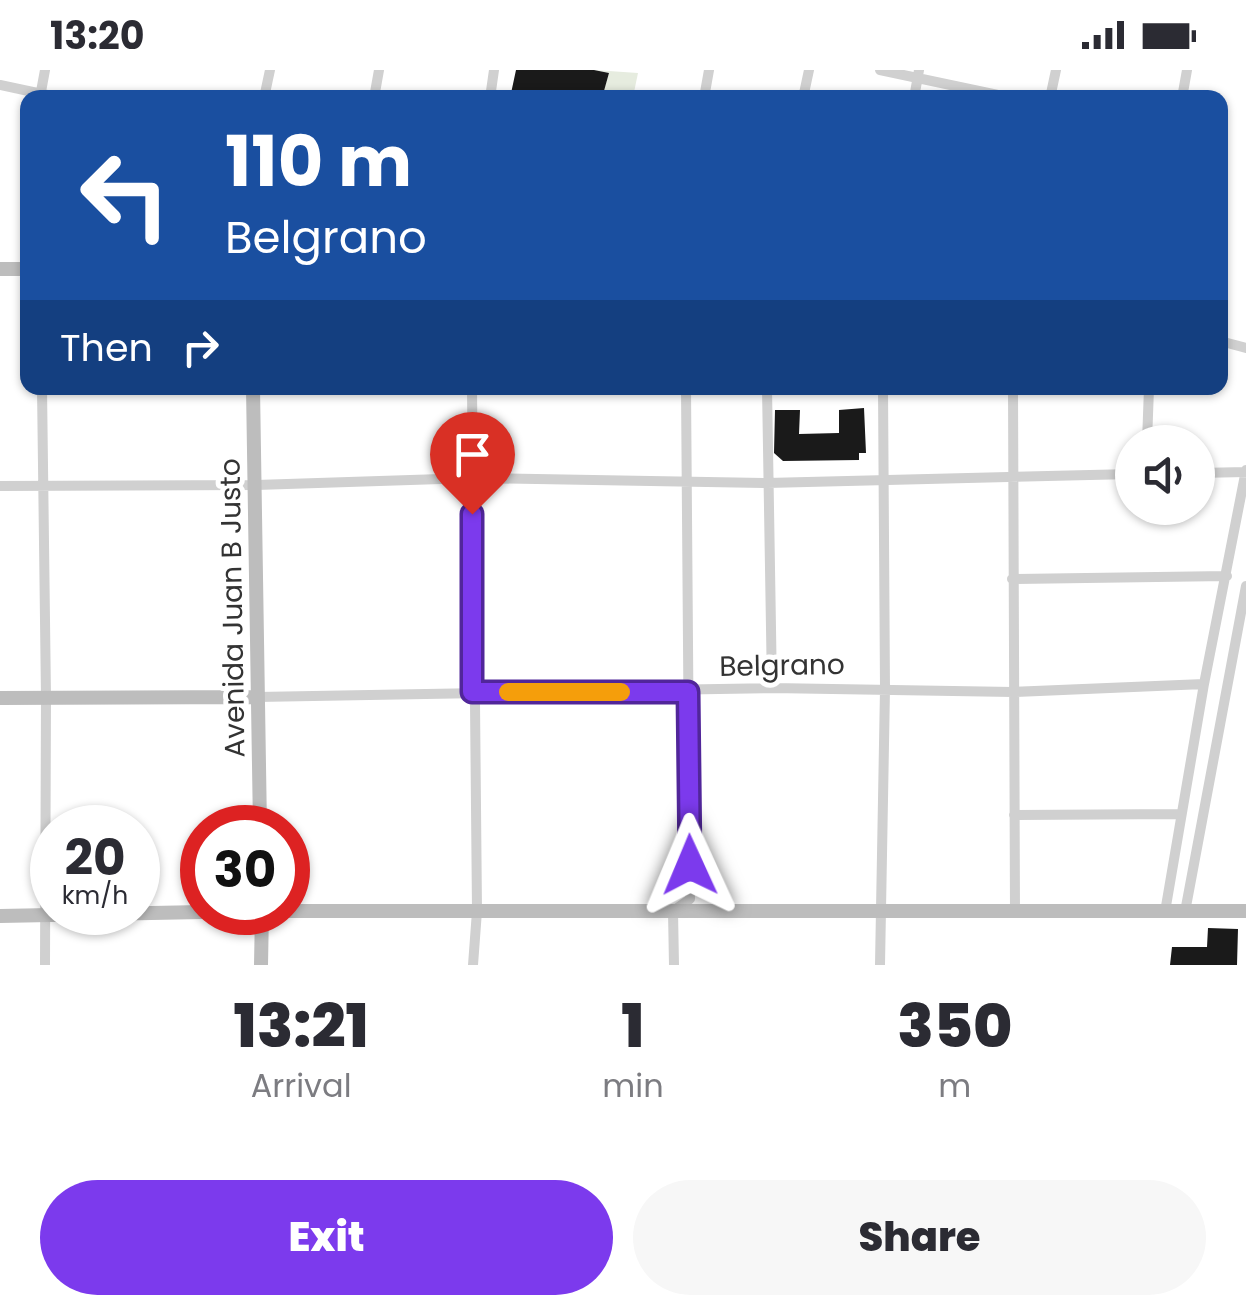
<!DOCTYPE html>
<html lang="en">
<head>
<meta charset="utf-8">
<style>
  :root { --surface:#fff; --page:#f7f7f7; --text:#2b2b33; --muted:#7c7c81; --accent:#7c3aed }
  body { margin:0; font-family:Poppins,sans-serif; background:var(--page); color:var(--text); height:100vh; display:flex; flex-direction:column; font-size:38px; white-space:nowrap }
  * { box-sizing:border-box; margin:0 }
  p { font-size:32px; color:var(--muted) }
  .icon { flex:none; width:55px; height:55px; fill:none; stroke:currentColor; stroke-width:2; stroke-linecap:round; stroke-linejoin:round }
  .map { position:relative; height:895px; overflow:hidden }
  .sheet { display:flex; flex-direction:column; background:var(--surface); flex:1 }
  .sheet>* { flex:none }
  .top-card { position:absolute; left:20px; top:20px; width:1208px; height:305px; border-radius:20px; box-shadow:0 2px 8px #0004; background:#1a4fa0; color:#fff; overflow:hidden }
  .tools { position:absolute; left:1115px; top:355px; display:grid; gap:20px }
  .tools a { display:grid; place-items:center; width:100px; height:100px; border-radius:50%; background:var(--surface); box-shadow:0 2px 8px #0004; font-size:50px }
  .speed { position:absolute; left:30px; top:735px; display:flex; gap:20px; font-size:50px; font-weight:700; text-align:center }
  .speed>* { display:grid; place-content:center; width:130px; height:130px; border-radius:50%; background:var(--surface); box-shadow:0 2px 8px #0004; line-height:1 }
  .speed small { font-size:25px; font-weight:400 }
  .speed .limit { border:15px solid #d22; background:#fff; color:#111 }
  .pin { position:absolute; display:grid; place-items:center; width:85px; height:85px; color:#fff; margin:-102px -42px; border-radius:50% 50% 50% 0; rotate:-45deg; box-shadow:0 0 10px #0007 }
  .pin .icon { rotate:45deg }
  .me { position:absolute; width:110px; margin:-55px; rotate:359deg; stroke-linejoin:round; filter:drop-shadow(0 0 8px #0008) }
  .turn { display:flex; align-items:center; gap:35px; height:210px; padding:0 40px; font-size:45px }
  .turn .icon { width:130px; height:130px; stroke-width:2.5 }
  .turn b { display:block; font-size:70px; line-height:85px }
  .then { display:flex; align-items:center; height:95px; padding:0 40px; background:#0003; gap:20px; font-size:38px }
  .eta { display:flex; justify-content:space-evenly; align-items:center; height:170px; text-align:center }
  .eta b { font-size:60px; font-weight:800; line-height:70px }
  .button { display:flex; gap:20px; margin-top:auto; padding:20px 40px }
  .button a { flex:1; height:115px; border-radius:60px; background:var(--accent); color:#fff; font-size:40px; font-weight:800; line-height:115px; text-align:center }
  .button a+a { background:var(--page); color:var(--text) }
  .status { display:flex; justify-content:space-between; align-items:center; height:70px; padding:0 50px; background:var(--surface); direction:ltr }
  .status svg { height:28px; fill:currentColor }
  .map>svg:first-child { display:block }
  .green { fill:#e6ecdf }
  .building { fill:#1a1a1a }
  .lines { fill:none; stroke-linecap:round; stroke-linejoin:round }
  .street { stroke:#d0d0d0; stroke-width:10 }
  .secondary { stroke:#bdbdbd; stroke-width:14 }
  .route-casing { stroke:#51269a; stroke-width:25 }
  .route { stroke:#7c3aed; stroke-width:18 }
  .slow { stroke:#f59e0b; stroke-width:18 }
  .labels { text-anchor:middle; stroke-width:10; stroke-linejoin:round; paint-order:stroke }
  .street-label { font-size:28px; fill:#333; stroke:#fff }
</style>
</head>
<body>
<div class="status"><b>13:20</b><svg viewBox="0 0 49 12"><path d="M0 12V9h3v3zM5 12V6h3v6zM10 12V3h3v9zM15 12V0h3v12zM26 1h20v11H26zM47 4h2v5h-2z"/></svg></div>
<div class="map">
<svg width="1246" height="895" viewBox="0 0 1246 895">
  <rect width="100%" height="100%" fill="#fff"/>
  <path class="green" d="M594,0L638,3L633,27H602L609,3Z"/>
  <path class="building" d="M516,0H594L609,3L602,28L552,24L551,28H510Z
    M864,338L866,383H859V390L783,391L774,383L775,340H800L799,364L839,363V340Z
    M1208,858L1238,859L1237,895H1170L1172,877H1207Z"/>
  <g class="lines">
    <path class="street" d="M880,0L1012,28
      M0,15L61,28
      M40,27L45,0
      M264,28L270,0
      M374,28L379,0
      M490,28L494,0
      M704,28L709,0
      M803,28L809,0
      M914,28L919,0
      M1050,28L1056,0
      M1182,28L1187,0
      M1220,271L1246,278
      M42,318L46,627L45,895
      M472,318L477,841L473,895
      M767,318L772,618
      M1013,318L1015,842
      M1147,372L1149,318
      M1198,403L1246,402
      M0,416L256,415L472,408L767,413L1132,404
      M1012,509L1227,506
      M257,627L772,618L1013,622L1204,614
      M1014,745L1181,744
      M1165,842L1204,614L1246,400
      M1185,842L1246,516
      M674,895L673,841L690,829L686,318
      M880,895L885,619L883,318"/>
    <path class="secondary" d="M0,199H28
      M253,318L260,758
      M0,628L257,627
      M288,841H1246
      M0,846L202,842
      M261,895L262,842"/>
  </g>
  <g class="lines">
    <g class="route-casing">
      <path id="route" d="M472,444V622H688L690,795"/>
    </g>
    <use href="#route" class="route"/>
    <path class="slow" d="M508,622H621"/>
  </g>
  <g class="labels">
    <g class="street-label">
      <text transform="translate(232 538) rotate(-91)" y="10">Avenida Juan B Justo</text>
      <text transform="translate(782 595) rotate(-1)" y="10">Belgrano</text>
    </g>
  </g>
</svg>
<div class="tools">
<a><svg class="icon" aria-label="sound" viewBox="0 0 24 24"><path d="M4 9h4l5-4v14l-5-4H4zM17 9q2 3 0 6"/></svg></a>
</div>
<div class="speed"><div>20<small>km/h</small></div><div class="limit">30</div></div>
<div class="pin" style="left:472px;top:444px;background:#d93025"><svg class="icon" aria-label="arrive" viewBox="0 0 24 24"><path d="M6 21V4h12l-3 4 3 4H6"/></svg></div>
<svg class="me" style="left:690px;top:795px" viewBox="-20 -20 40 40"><path d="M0-17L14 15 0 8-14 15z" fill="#7c3aed" stroke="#fff" stroke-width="4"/></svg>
<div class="top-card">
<div class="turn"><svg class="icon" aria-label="left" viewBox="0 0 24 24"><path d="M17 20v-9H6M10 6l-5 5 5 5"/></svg><div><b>110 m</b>Belgrano</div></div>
<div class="then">Then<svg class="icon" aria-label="right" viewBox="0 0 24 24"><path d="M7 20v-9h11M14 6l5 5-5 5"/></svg></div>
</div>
</div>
<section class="sheet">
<div class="eta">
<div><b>13:21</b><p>Arrival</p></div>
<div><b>1</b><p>min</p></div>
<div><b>350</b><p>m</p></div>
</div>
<div class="button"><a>Exit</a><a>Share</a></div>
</section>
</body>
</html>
